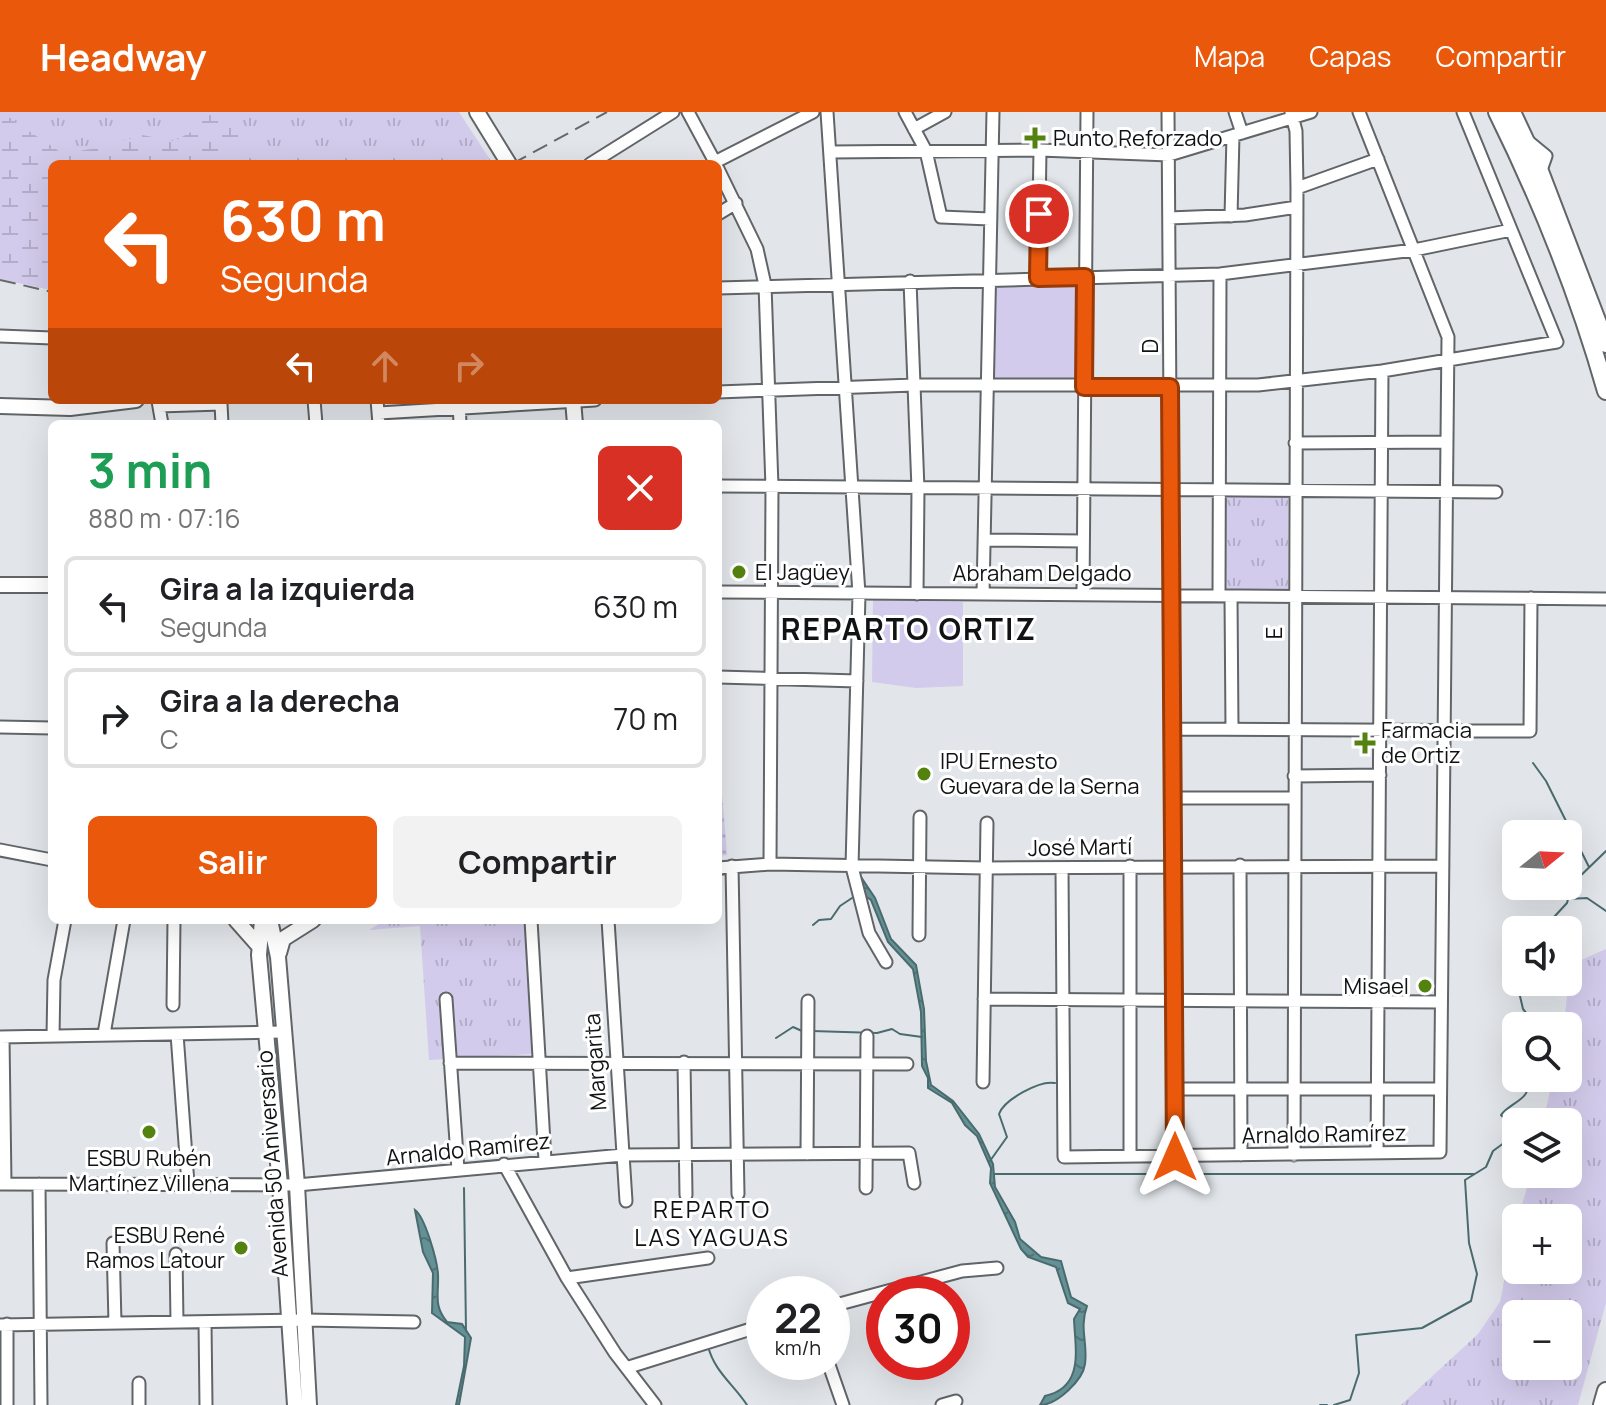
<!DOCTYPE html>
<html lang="es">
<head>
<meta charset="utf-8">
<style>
  :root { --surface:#fff; --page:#f2f2f2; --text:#202124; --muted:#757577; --line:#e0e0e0; --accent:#ea580c }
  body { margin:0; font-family:Manrope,sans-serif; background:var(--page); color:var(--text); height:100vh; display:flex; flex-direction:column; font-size:30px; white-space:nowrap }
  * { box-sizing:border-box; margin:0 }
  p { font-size:26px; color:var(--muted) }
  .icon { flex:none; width:44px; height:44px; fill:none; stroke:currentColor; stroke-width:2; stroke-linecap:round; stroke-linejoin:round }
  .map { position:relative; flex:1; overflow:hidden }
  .panel { position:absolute; left:48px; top:308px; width:674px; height:504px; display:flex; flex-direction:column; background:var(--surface); border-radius:12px; box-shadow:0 8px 32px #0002 }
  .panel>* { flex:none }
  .top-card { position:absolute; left:48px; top:48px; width:674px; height:244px; border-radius:12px; box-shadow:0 8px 32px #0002; background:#ea580c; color:#fff; overflow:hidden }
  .needle { width:52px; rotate:72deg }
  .buttons { position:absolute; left:1502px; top:708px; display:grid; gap:16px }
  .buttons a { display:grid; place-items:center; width:80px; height:80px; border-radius:12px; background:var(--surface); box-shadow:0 8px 32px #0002; font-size:40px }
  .speed { position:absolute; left:746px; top:1164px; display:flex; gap:16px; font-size:40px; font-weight:700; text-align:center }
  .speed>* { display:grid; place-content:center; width:104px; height:104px; border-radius:50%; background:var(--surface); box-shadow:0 8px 32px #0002; line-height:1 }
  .speed small { font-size:20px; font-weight:400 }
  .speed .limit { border:12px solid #d22; background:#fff; color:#111 }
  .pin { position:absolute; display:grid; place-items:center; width:68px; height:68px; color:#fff; margin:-34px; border:4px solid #fff; border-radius:50%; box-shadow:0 2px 8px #0007 }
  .me { position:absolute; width:88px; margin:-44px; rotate:0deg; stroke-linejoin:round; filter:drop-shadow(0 0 6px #0008) }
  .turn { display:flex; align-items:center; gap:28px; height:168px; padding:0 40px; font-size:36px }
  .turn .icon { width:104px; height:104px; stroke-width:2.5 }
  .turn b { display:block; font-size:56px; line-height:68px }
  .lanes { display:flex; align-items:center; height:76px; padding:0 40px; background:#0003; justify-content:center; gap:40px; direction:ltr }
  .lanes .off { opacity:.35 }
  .round { display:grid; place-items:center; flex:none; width:84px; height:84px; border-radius:12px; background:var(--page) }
  .summary { display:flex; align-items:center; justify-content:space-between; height:136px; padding:0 40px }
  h1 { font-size:48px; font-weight:700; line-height:60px; color:#1e9e55 }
  .button { display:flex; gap:16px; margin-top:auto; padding:16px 40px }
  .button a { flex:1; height:92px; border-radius:12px; background:var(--accent); color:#fff; font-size:32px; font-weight:700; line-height:92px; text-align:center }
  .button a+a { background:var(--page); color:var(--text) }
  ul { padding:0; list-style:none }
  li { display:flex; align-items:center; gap:24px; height:100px; margin:0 16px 12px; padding:0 24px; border:4px solid var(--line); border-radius:12px }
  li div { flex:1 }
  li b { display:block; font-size:30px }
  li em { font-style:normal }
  header { display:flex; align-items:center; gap:48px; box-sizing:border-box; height:112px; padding:0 40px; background:var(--accent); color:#fff }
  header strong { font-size:38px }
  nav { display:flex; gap:44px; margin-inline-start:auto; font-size:28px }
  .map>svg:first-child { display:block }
  .grass { fill:url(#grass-tufts); fill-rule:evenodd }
  .wetland { fill:url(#wetland-marsh) }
  .garden { fill:url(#garden-dots) }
  .pitch { fill:#d3cbeb }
  .water { fill:url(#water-ripples); stroke:#4a6b6e; stroke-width:2 }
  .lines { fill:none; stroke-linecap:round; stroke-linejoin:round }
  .stream { stroke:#4a6b6e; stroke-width:2 }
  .minor-casing { stroke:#616568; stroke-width:15 }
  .major-casing { stroke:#616568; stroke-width:18 }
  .highway-casing { stroke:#616568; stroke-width:20 }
  .minor { stroke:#fff; stroke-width:11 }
  .major { stroke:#fff; stroke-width:14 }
  .highway { stroke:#fff; stroke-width:16 }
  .rail { stroke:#67696c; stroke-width:2; stroke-dasharray:16 8; stroke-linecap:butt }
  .route-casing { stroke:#983908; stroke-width:20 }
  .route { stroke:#ea580c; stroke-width:14 }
  .poi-dot { fill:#54820e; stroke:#fff; stroke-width:3 }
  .labels { text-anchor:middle; stroke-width:6; stroke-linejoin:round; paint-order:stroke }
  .poi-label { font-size:22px; fill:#111214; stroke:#fff; text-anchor:start }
  .street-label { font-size:22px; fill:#111214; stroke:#fff }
  .neighbourhood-label { font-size:24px; letter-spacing:2px; fill:#111214; stroke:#fff }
  .district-label { font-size:30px; font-weight:bold; letter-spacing:2px; fill:#111214; stroke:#fff }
</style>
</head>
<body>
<header>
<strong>Headway</strong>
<nav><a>Mapa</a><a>Capas</a><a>Compartir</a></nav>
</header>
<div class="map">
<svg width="1606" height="1293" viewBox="0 0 1606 1293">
  <defs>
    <pattern id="grass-tufts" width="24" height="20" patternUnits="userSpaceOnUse" patternTransform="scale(2)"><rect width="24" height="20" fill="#d3cbeb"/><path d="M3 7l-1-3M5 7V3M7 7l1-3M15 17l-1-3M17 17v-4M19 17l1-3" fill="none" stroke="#b4adc9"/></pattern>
    <pattern id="wetland-marsh" width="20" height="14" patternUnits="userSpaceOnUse" patternTransform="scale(2)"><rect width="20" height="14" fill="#d3cbeb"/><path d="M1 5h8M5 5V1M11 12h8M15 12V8" fill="none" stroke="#b4adc9"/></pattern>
    <pattern id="garden-dots" width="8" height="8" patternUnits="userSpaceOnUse" patternTransform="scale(2)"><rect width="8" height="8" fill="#d3cbeb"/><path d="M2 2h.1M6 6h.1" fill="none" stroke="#b4adc9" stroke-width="1.8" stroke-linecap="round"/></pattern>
    <pattern id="water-ripples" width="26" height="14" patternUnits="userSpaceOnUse" patternTransform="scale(2)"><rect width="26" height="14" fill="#639195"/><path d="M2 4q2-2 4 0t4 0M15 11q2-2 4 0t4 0" fill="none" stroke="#507578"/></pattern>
  </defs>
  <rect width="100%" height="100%" fill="#e2e6ea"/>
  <path class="grass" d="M0,0H459L493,52H52V178L0,167Z
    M1225,385H1288V478H1225Z
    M385,808H524L533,942L429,948L420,814L369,818Z
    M1606,837V1191L1578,1293H1401L1478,1222L1500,1190L1516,1111V1158H1568V1106H1518L1531,1062H1568V1010H1543L1553,966H1568V914H1564L1570,853ZM1516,1202H1568V1254H1516Z
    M277,931L285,1020H281L272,932Z"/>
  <path class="wetland" d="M0,0L62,41L99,36L142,23L174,29L191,20L194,2C211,0 226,9 241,17C240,39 225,45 207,52H52V178L0,167Z"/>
  <path class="garden" d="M718,633L727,743L718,744Z"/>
  <path class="pitch" d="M994,170L1082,172L1080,271L993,269Z
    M873,488L963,490V574L916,576L872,570Z"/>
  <path class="water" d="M861,765L875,786L891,827L916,853L924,897L926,949L931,973L953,989L979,1022L993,1052L995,1075L1015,1110L1020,1127L1041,1145L1061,1149L1071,1185L1087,1194C1079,1217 1088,1230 1085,1252C1083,1268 1057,1293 1040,1293L1045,1284C1085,1275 1075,1236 1074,1207L1080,1197L1068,1191L1056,1155L1028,1145L1021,1137L990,1071L991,1056L977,1024L965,1013L952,991L928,976V966L922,954L921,900L913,857L888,830L871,788L865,784Z
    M415,1098C425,1105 437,1148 438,1162C439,1182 433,1193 447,1210L462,1212L471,1226L459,1293H456L464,1254L465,1225L432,1201L433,1161L423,1140Z"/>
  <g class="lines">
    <path class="stream" d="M1533,651L1546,669L1589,755
      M1568,787L1587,786L1606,799
      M813,813L819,808L831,807L840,794L855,784
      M1542,818L1567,791L1572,772L1606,739
      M1516,867L1523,897L1537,914
      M812,919L877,921L892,917L900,922L922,925
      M776,926L793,915L802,919
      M990,1049L1007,1025L999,1002C1004,988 1039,968 1055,971
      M995,1062H1474
      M464,1076L466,1219
      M708,1234C714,1259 733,1272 747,1293
      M1320,1293H1327
      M1334,1293L1350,1288L1359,1261L1356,1223L1422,1216L1471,1189L1477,1162L1469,1131L1465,1068L1486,1055L1493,1039L1512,1025L1511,1014L1501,1003C1510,990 1535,987 1526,966"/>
    <g class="minor-casing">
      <path id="minor" d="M688,0L716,52
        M827,0L859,482L852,755L869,821L886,850
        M905,0L926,39L941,105L990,107
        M1168,0L1175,1045
        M1235,0L1242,21
        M1291,0L1296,19L1297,76L1294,1043
        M914,17L945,0
        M1529,30L1546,44L1539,64
        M831,40L1040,38L1169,43L1311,0
        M715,50L813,0
        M590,52L673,0
        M718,57L757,137L765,173L772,375L770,752
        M1297,76L1378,47
        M718,102L736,91
        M1231,104L1233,24
        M1169,106L1245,103L1297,95
        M1038,166L1040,38
        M910,169L918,377L917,482
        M718,176L1220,162L1414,138L1511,118
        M0,224L52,226
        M718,280L914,273H1258L1382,259L1557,230L1463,0
        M314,288L316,312
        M377,288L379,312
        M459,288L460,312
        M158,289L162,312
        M159,294L221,292L222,312
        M379,301L595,288
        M1295,331L1446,330
        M718,374L1496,380
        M984,428L1083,429
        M718,480L1606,487
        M983,482L993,0
        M1083,483L1087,0
        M1219,484L1220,162
        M1231,484L1232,617
        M718,565L857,569
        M0,615L52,616
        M1172,617L1530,619L1531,486
        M1294,664L1380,663
        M1172,686H1294
        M0,738L52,748
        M1240,753L1241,1043
        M732,754L738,1082
        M718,756L770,752L986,756L1443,754
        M1062,756L1064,1045L1440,1040L1448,225L1359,0
        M531,808L545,1048
        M608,808L626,1089
        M919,823L920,705
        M446,887L458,1058
        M984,887L1441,890
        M173,893L174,808
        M104,922L124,808
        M177,922L188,1072
        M53,924L54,868L65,808
        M0,925L284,920
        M3,925L5,1072
        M684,950L686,1083
        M450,951L907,952
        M983,970L987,711
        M1174,977H1440
        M1377,1041L1382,259
        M807,1042L808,889
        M1130,1044V754
        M504,1052L567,1166L615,1241L655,1293
        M0,1072L297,1073L623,1043L909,1041L914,1071
        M39,1072L41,1293
        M866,1076L867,924
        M113,1131L115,1211
        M176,1142L177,1210
        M567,1166L708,1146
        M832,1194L962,1159L997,1156
        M205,1210L206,1293
        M7,1212V1293
        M0,1213L305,1208L414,1210
        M828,1250L843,1293
        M629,1255L764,1213
        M139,1271V1293
        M942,1293L956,1289"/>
    </g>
    <g class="major-casing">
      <path id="major" d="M477,0L509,52
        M573,288L575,312
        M0,294L70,296L136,288
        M0,473H52
        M236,808L259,834
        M262,808L259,843L280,1073L295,1293
        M270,808L278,845L297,1073L309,1293
        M279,841L283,827L313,808"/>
    </g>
    <g class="highway-casing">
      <path id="highway" d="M1497,0C1541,89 1579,184 1606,279
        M1512,0L1541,62L1606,232
        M1602,1293L1606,1279"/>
    </g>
    <use href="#minor" class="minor"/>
    <use href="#major" class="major"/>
    <use href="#highway" class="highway"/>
    <path class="rail" d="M512,52L607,0
      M0,168L52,180"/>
  </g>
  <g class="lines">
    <g class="route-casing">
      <path id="route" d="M1039,102L1038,166L1085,165L1084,275H1170L1175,1045"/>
    </g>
    <use href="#route" class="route"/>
  </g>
  <g class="poi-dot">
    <path d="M1031 14h8v8h8v8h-8v8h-8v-8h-8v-8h8z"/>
    <circle cx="739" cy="460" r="8"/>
    <path d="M1361 619h8v8h8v8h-8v8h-8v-8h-8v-8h8z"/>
    <circle cx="924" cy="662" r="8"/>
    <circle cx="1425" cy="874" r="8"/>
    <circle cx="149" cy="1020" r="8"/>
    <circle cx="241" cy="1136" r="8"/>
  </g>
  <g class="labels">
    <g class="poi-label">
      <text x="1053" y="34">Punto Reforzado</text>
      <text x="755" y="468">El Jagüey</text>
      <text x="1381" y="626">Farmacia<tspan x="1381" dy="25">de Ortiz</tspan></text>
      <text x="940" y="657">IPU Ernesto<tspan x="940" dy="25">Guevara de la Serna</tspan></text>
      <text x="1409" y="882" text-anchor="end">Misael</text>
      <text x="149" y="1054" text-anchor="middle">ESBU Rubén<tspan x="149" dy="25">Martínez Villena</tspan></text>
      <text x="225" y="1131" text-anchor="end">ESBU René<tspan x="225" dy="25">Ramos Latour</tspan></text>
    </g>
    <g class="street-label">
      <text transform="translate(1150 234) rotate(-90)" y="8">D</text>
      <text x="1042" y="469">Abraham Delgado</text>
      <text transform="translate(1274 521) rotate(-90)" y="8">E</text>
      <text transform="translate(1080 735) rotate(-1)" y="8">José Martí</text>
      <text transform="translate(595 950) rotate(-94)" y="8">Margarita</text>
      <text transform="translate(1324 1022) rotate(-1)" y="8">Arnaldo Ramírez</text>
      <text transform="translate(468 1037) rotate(-6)" y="8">Arnaldo Ramírez</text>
      <text transform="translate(272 1052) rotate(-94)" y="8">Avenida 50 Aniversario</text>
    </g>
    <g class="neighbourhood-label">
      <text x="712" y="1106">REPARTO<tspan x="712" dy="28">LAS YAGUAS</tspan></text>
    </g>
    <g class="district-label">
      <text x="909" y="528">REPARTO ORTIZ</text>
    </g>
  </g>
</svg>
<div class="buttons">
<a><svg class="needle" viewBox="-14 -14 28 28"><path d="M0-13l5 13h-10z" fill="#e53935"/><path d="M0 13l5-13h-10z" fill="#757577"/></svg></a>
<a><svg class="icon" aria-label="sound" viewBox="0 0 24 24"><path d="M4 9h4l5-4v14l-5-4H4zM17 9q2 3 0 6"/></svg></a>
<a><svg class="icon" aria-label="search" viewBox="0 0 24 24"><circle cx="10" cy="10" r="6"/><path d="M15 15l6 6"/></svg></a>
<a><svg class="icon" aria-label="layers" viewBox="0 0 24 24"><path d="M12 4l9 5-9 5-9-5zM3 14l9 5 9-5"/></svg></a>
<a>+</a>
<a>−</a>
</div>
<div class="speed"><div>22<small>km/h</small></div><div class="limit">30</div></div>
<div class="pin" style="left:1039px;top:102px;background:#d93025"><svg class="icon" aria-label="arrive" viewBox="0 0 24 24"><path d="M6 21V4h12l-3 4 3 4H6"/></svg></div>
<svg class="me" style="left:1175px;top:1045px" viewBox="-20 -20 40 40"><path d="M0-17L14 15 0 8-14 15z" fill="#ea580c" stroke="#fff" stroke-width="4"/></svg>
<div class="top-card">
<div class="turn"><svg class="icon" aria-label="left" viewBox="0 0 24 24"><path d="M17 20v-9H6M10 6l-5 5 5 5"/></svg><div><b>630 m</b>Segunda</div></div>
<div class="lanes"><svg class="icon" aria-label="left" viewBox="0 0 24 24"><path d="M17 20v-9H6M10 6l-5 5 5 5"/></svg><svg class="icon off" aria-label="ahead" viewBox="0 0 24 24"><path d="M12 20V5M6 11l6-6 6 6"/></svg><svg class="icon off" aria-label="right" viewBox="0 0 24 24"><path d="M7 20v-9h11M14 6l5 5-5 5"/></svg></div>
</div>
<section class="panel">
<div class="summary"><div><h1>3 min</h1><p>880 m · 07:16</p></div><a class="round" style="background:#d93025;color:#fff"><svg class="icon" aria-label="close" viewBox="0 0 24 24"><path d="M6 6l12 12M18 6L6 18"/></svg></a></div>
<ul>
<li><svg class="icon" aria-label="left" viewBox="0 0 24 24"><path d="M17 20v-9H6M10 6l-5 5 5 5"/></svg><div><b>Gira a la izquierda</b><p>Segunda</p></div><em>630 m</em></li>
<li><svg class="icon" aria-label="right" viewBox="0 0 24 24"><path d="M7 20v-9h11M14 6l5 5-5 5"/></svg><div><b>Gira a la derecha</b><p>C</p></div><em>70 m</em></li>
</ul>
<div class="button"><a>Salir</a><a>Compartir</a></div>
</section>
</div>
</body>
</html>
